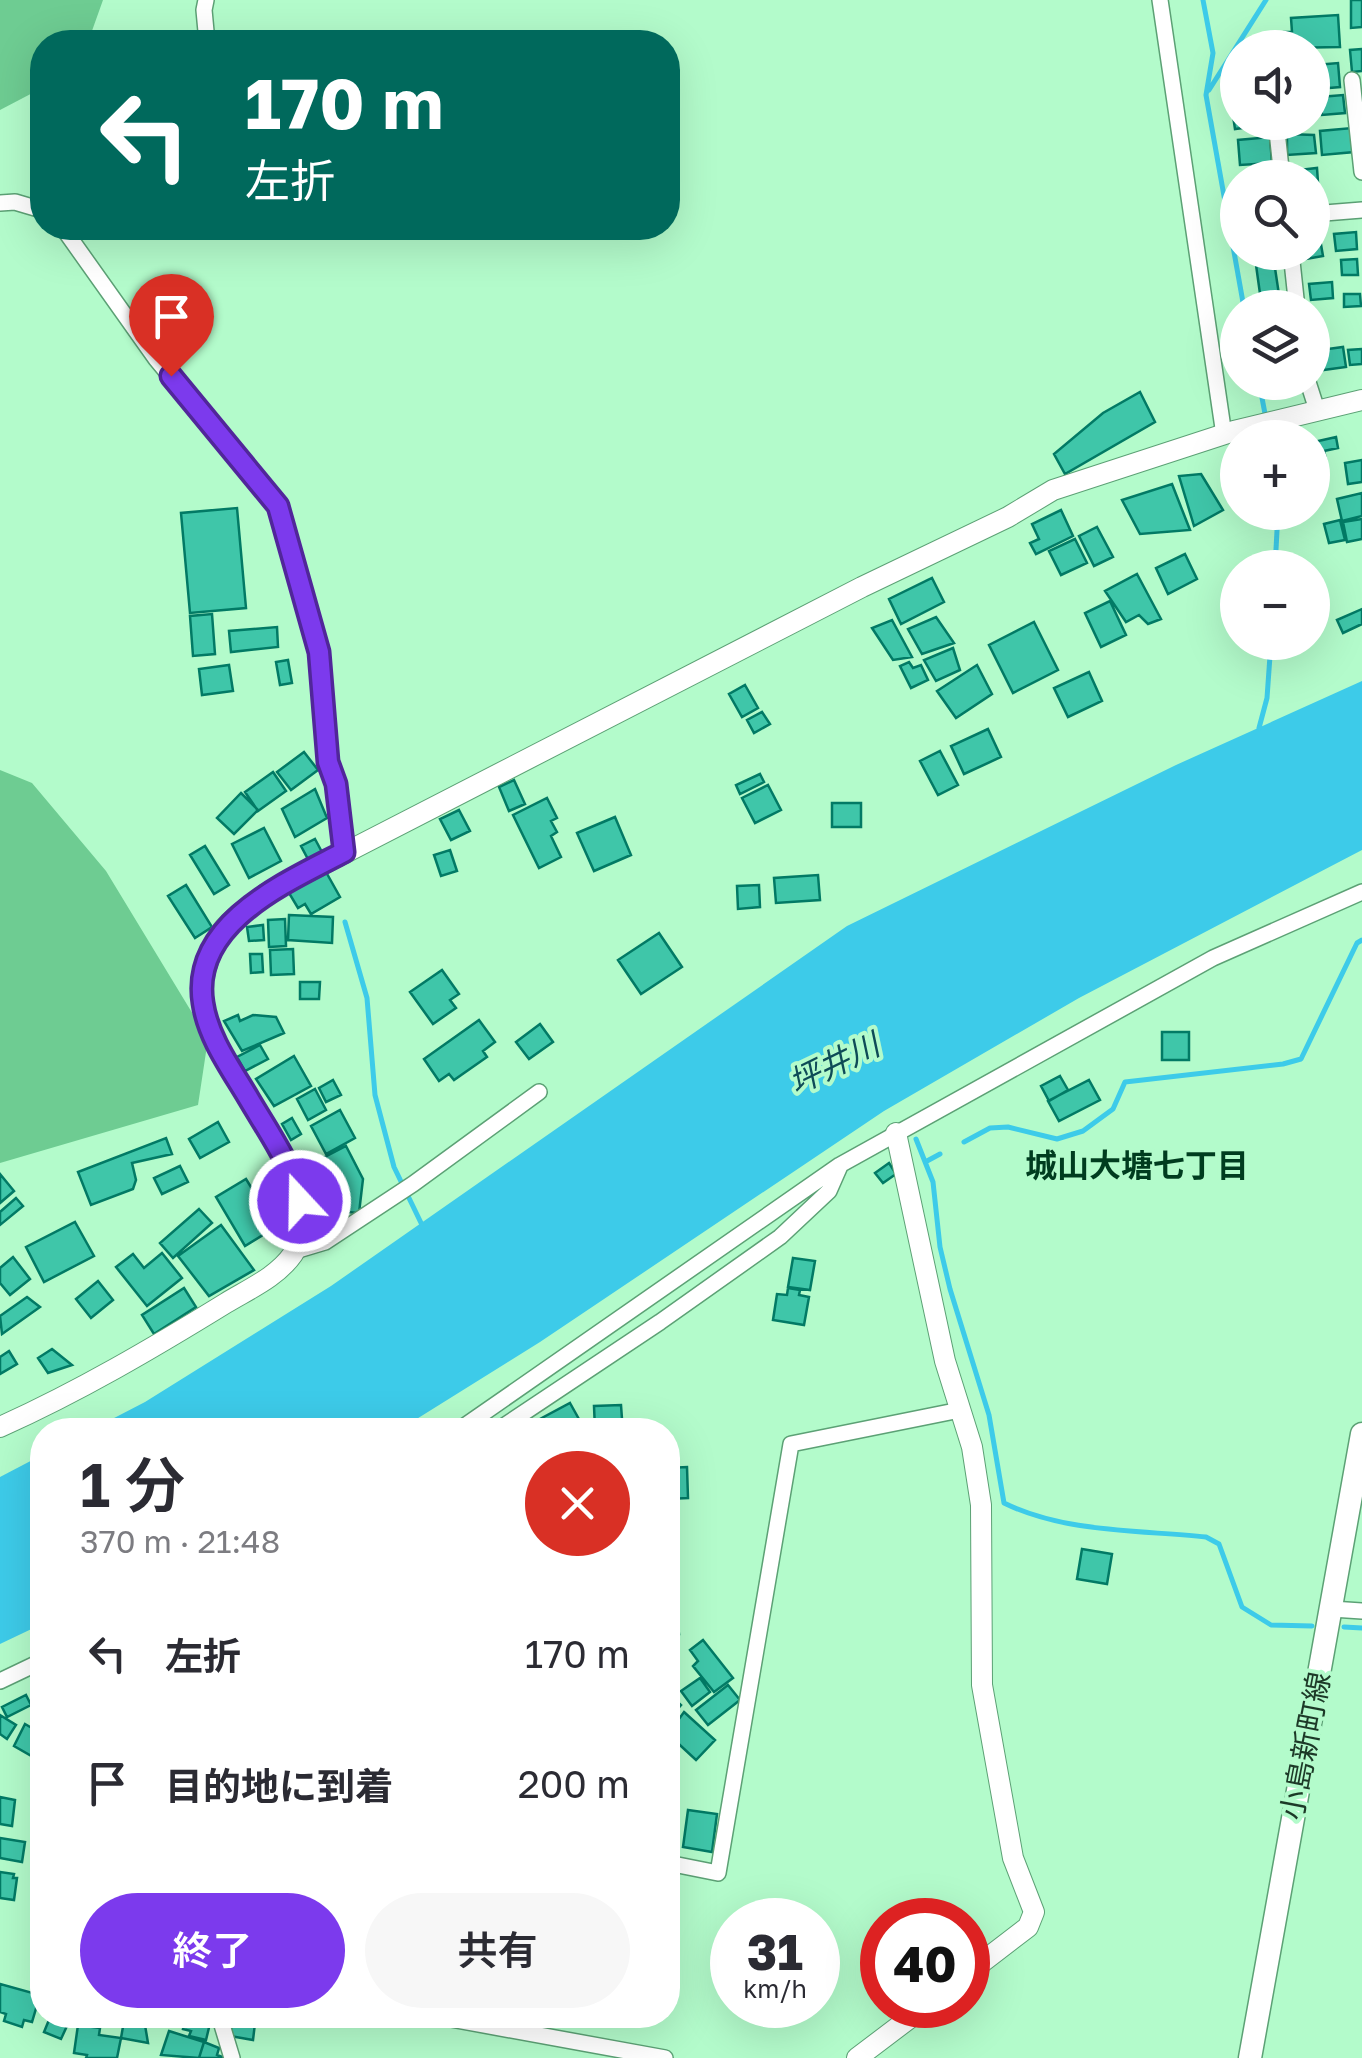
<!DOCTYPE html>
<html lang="ja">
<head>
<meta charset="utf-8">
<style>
  :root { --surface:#fff; --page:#f7f7f7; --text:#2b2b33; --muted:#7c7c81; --accent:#7c3aed }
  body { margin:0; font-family:"Golos Text","Noto Sans JP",sans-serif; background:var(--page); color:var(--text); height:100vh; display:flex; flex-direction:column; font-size:38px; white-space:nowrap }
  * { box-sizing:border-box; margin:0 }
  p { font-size:32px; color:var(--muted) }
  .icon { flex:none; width:55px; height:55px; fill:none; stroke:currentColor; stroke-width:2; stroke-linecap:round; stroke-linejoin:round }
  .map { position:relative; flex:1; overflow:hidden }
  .panel { position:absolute; left:30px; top:1418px; width:650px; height:610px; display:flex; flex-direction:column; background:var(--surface); border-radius:40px; box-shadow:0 10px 40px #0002 }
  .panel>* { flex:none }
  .banner { position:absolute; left:30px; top:30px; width:650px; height:210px; border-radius:40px; box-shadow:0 10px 40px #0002; background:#00695c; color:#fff; overflow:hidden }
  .controls { position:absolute; left:1220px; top:30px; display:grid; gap:20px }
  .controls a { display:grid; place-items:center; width:110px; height:110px; border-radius:50%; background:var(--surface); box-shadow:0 10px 40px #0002; font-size:50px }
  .speed { position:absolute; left:710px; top:1898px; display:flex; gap:20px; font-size:50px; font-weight:700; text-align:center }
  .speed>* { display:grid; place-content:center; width:130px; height:130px; border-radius:50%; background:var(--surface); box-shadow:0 10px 40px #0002; line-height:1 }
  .speed small { font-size:25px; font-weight:400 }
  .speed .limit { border:15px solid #d22; background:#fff; color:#111 }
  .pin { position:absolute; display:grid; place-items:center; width:85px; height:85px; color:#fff; margin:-102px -42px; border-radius:50% 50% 50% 0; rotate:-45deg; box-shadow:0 0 10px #0007 }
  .pin .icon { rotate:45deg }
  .me { position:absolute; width:110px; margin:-55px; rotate:339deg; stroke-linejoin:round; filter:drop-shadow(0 0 8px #0008) }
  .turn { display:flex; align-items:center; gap:35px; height:210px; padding:0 50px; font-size:45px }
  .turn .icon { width:130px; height:130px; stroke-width:2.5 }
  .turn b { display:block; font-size:70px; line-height:85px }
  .round { display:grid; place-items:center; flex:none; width:105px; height:105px; border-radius:52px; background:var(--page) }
  .summary { display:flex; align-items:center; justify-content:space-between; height:170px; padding:0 50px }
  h1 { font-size:60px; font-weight:600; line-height:75px }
  .primary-button { display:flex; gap:20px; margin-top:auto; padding:20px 50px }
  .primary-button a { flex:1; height:115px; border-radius:60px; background:var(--accent); color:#fff; font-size:40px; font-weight:600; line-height:115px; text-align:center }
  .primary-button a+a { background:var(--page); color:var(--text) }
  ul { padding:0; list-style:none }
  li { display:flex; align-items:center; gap:30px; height:130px; padding:0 50px }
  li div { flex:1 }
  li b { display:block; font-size:38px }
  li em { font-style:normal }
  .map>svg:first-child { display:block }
  .forest { fill:#6ecc92 }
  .water { fill:#3dcbe9 }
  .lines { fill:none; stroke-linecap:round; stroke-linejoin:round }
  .stream { stroke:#3dcbe9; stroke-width:5 }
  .building { fill:#3fc6a9; stroke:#027a65; stroke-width:2.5 }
  .minor-casing { stroke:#5ca175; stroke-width:18 }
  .tertiary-casing { stroke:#5ca175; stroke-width:22 }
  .secondary-casing { stroke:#5ca175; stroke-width:25 }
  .minor { stroke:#fff; stroke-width:15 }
  .tertiary { stroke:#fff; stroke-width:20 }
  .secondary { stroke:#fff; stroke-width:22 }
  .route-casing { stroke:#51269a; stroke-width:25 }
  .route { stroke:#7c3aed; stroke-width:18 }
  .labels { text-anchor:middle; stroke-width:8; stroke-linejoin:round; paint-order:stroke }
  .street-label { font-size:30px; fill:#1c3927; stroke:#b3fbcb }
  .water-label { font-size:32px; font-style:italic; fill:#0e4b57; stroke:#b3fbcb }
  .neighbourhood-label { font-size:32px; font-weight:bold; fill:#003c1f; stroke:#b3fbcb }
</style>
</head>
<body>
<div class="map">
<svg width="1362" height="2058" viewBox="0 0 1362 2058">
  <rect width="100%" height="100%" fill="#b3fbcb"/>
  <path class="forest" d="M0,0H103L88,42H42V88L0,110Z
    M0,770L32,783L106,871L208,1039L198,1105L0,1163Z"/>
  <path class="water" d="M1362,681V850L1079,998L884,1111L540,1342L399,1430H91L145,1402L331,1286L847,926L1176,765Z
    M42,1455V1624L0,1644V1477Z"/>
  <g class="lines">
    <path class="stream" d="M1203,0L1213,53L1206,95L1244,308
      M1209,90L1266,0
      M1259,382L1266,419
      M1275,568L1278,512
      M1259,728L1267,698L1271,642
      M345,922L367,998L375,1095L394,1167L423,1227
      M916,1139L933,1182L940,1247L950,1289L989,1415L1004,1503C1065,1533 1140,1530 1206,1537L1219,1544L1242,1607L1271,1625L1312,1626
      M964,1142L990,1128L1008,1127L1057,1139L1083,1131L1113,1109L1125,1082L1283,1064L1301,1059L1357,943L1362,940
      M927,1161L940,1154
      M1344,1627L1362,1628"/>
  </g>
  <path class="building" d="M1351,0H1362V27L1351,28Z
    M1338,15L1340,47L1285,48L1284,32H1292L1291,18Z
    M1362,49V71L1352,72L1350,50Z
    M1338,63L1340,87L1318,89L1316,65Z
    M1238,69V93L1228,94L1225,71Z
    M1343,95L1345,113L1322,115L1320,97Z
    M1231,102H1238V122L1272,124L1235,129Z
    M1352,128L1354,152L1322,155L1320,131Z
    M1287,134L1314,135L1316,153L1287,155Z
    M1270,137L1272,163L1240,165L1238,140Z
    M1317,168L1319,197L1312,198V178H1291L1290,171Z
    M1312,216H1316L1323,256L1300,260L1299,252H1312Z
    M1356,232L1357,249L1336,251L1334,234Z
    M1357,259L1358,275H1342L1341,260Z
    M1256,265L1275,268L1281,308H1262Z
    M1332,282L1333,298L1311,300L1309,284Z
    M1344,294H1360L1361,306L1344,307Z
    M1343,347L1346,367L1316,371L1313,351Z
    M1362,349V364L1350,365L1348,350Z
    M1140,392L1155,422L1065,474L1054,454L1103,413Z
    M1336,437L1338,448L1324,451L1326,459L1318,461L1314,442Z
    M1362,460V482L1348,484L1345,463Z
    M1201,474L1223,510L1194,526L1179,476Z
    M1172,484L1190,530L1140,534L1122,500Z
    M1362,493V516L1342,521L1337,499Z
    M237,508L246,608L190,613L181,513Z
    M1061,510L1073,536L1036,554L1030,543L1039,539L1032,524Z
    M1362,519V539L1347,542L1343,522Z
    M1340,520L1345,540L1329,543L1324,524Z
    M1097,527L1113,557L1094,566L1079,536Z
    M1075,539L1087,563L1061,575L1049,551Z
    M1185,554L1197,579L1168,594L1156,568Z
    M1137,574L1161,619L1148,624L1139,615L1126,622L1105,591Z
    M932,578L944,602L901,624L889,599Z
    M1110,601L1126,635L1101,647L1085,613Z
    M1362,609V624L1343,633L1337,620Z
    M212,614L215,654L193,656L190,616Z
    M936,617L954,643L922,654L908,629Z
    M892,620L912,657L893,660L872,628Z
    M1034,622L1058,670L1013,693L989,645Z
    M277,627L278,647L231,652L229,631Z
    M953,648L960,670L936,681L924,660Z
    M288,660L292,683L280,685L276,662Z
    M909,662L913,668L921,665L928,680L911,688L900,666Z
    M229,665L233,691L202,695L199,669Z
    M977,665L992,694L956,718L937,691Z
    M1089,672L1102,701L1068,717L1054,688Z
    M745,685L758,708L742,717L729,694Z
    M762,712L770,724L754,733L747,720Z
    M988,729L1001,757L964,774L951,746Z
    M940,751L958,785L938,795L920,761Z
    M304,752L318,770L291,790L277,772Z
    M273,772L286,791L258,811L245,792Z
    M760,774L764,782L740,794L736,785Z
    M514,780L525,804L509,811L499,787Z
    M768,785L781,810L755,823L742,798Z
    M315,789L327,818L295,837L282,809Z
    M241,793L258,810L234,834L217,818Z
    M547,798L557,818L551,821L557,832L551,836L561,857L539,868L513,815Z
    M832,803H861V827H832Z
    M459,810L470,831L451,840L440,819Z
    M615,817L631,855L594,871L577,833Z
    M264,828L281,861L249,878L232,844Z
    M315,839L323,854L309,861L301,846Z
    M205,846L229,885L214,894L190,855Z
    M450,850L457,871L441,876L434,855Z
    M326,872L340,897L311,914L305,904L298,908L289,893Z
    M818,875L820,900L776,903L774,878Z
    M186,885L212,927L195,938L168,896Z
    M759,885L760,907L738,909L737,886Z
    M289,915L333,917L332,943L288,940Z
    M285,919L286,946L269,947L268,920Z
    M263,925L264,940L249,941L247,927Z
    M659,933L682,967L641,994L618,960Z
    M293,949L294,974L271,975L270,950Z
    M250,954H262L263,972L251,973Z
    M442,970L459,994L450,1000L456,1008L433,1024L410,992Z
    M300,982H320L319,999H300Z
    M238,1015L240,1021L253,1015L276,1017L284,1033L242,1051L224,1021Z
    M479,1020L495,1042L483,1051L487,1057L454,1080L449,1074L439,1081L424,1059Z
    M540,1024L553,1042L529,1059L516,1042Z
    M1162,1032H1189V1060H1162Z
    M260,1045L268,1059L245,1071L237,1057Z
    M294,1056L311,1086L274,1106L256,1079Z
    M1060,1076L1068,1090L1049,1101L1041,1086Z
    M333,1080L341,1095L326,1102L319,1088Z
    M1089,1080L1100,1100L1059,1121L1048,1101Z
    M315,1089L326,1110L308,1120L297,1099Z
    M340,1110L355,1138L326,1154L311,1126Z
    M292,1118L301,1134L291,1140L282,1124Z
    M218,1122L229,1142L200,1158L189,1139Z
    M166,1138L172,1154L132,1163L136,1180L133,1189L91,1205L78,1172Z
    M346,1146L363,1179L359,1213L335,1211L338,1190L321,1159Z
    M889,1163L896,1174L883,1183L875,1173Z
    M180,1166L188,1182L162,1194L154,1178Z
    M0,1174L14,1191L0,1203Z
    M246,1179L254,1192L276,1179L287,1198L261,1213L271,1230L245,1246L216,1197Z
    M16,1198L23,1206L0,1225V1212Z
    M286,1202L288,1206L278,1211L282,1217L269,1224L264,1214Z
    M199,1209L212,1223L173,1258L160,1243Z
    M75,1222L94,1256L44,1282L26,1247Z
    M221,1225L254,1270L209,1296L178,1256Z
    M162,1253L182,1278L147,1306L116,1267L133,1254L144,1268Z
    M13,1257L30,1279L10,1295L0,1283V1268Z
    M793,1258L815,1261L810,1290L788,1287Z
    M98,1281L113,1300L91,1318L76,1299Z
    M184,1288L196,1307L154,1334L142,1315Z
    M788,1288L800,1290L799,1295L809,1297L804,1325L773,1320L777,1294L787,1295Z
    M27,1297L40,1307L2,1334L0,1316Z
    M52,1349L72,1365L48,1373L38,1358Z
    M9,1351L17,1364L0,1374V1357Z
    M570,1403L585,1430H539L544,1427L540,1419Z
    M621,1405L622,1419L614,1420V1430H595L594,1406Z
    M687,1467L688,1498L668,1499V1468Z
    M1082,1549L1112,1554L1107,1584L1077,1579Z
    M675,1597L679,1634L668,1635V1598Z
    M703,1640L733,1678L714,1692L693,1666L698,1661L690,1650Z
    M700,1678L710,1692L692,1706L681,1691Z
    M728,1685L740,1700L708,1725L696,1710Z
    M668,1693L681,1705L668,1720Z
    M26,1695L31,1705L7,1717L2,1707Z
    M684,1712L715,1740L696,1760L668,1734Z
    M0,1715L16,1725L7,1739L0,1734Z
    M25,1724L42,1734V1762L14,1746Z
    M0,1797L15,1800L12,1826L0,1824Z
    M688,1810L717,1814L712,1852L683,1847Z
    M0,1838L25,1842L22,1862L0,1858Z
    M0,1872L14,1874L13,1878H17L14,1900L0,1898Z
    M0,1984L40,1995L32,2022L24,2020L22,2027L4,2021L6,2014L0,2012Z
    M51,2015H72L61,2039L44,2032Z
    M186,2015H212L206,2040L189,2036L191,2031L183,2029Z
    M233,2015H256L253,2040L230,2036Z
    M124,2021L145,2025L148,2043L121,2038Z
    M78,2025L100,2028L99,2035L121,2038L117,2058H86L87,2055L74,2053Z
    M169,2031L204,2042L199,2058L161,2055Z
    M204,2042L219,2048L217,2055L225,2058H199Z"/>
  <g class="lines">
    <g class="minor-casing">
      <path id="minor" d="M206,0L204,10L207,42
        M1160,0L1224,435
        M1352,80L1362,172
        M1276,122L1282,178
        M0,203L15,202L42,210
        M1312,214L1362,210
        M63,228L156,359L278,506L319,652L328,762L336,784L343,852
        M1291,252L1297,308
        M1308,382L1317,410
        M295,1251L325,1242L413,1184L539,1092
        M459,1430L840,1165L1213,958L1362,892
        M498,1430L660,1322L780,1237L829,1191L840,1166
        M1332,1609L1362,1611
        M0,1681L42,1661
        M668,1863L718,1873L791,1444L960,1410
        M219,2015L232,2058
        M429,2015L665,2058"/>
    </g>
    <g class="tertiary-casing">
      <path id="tertiary" d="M896,1133L945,1361L972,1447L981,1505L982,1685L1013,1858L1034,1912L1028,1927L968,1973
        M0,1427C78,1392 153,1348 226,1303C249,1289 277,1277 293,1254C341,1183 206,1072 202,999C201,977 210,953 220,934C229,919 251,906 265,894L862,587L1008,517L1053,490L1234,431L1362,400
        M857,2058L927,2005"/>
    </g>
    <g class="secondary-casing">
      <path id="secondary" d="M1250,2058L1362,1434"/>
    </g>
    <use href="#minor" class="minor"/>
    <use href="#tertiary" class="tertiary"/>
    <use href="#secondary" class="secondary"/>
  </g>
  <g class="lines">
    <g class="route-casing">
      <path id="route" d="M171,376L278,506L319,652L328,762L336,784L344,852C287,882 190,923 203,1003C208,1038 232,1070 249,1099C269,1133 291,1163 300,1201"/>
    </g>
    <use href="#route" class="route"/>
  </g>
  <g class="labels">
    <g class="street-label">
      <text transform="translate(1306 1746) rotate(-79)" y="10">小島新町線</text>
    </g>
    <g class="water-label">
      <text transform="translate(834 1064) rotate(-26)" y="11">坪井川</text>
    </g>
    <g class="neighbourhood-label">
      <text x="1137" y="1177">城山大塘七丁目</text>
    </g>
  </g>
</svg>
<div class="controls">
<a><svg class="icon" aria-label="sound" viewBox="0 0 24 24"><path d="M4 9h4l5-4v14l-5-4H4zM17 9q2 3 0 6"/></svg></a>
<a><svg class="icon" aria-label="search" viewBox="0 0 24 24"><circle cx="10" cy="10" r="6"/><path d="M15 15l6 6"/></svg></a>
<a><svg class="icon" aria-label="layers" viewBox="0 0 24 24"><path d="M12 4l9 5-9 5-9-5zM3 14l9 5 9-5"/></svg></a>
<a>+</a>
<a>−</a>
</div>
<div class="speed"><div>31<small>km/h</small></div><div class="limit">40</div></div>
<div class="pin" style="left:171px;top:376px;background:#d93025"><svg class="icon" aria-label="arrive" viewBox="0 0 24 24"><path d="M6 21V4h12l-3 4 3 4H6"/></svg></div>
<svg class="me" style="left:300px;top:1201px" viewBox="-20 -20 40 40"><circle r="17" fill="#7c3aed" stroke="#fff" stroke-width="3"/><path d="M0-11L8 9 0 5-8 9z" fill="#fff"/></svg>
<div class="banner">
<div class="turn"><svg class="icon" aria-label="left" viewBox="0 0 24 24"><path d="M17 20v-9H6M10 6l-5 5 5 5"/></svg><div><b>170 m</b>左折</div></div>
</div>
<section class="panel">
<div class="summary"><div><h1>1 分</h1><p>370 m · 21:48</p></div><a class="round" style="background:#d93025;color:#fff"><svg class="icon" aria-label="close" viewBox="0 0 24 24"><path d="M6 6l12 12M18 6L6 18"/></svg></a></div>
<ul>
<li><svg class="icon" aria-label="left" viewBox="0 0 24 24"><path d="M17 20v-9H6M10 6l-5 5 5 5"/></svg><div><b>左折</b></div><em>170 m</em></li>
<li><svg class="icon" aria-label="arrive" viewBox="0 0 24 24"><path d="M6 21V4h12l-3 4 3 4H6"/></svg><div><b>目的地に到着</b></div><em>200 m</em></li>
</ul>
<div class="primary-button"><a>終了</a><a>共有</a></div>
</section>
</div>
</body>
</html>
